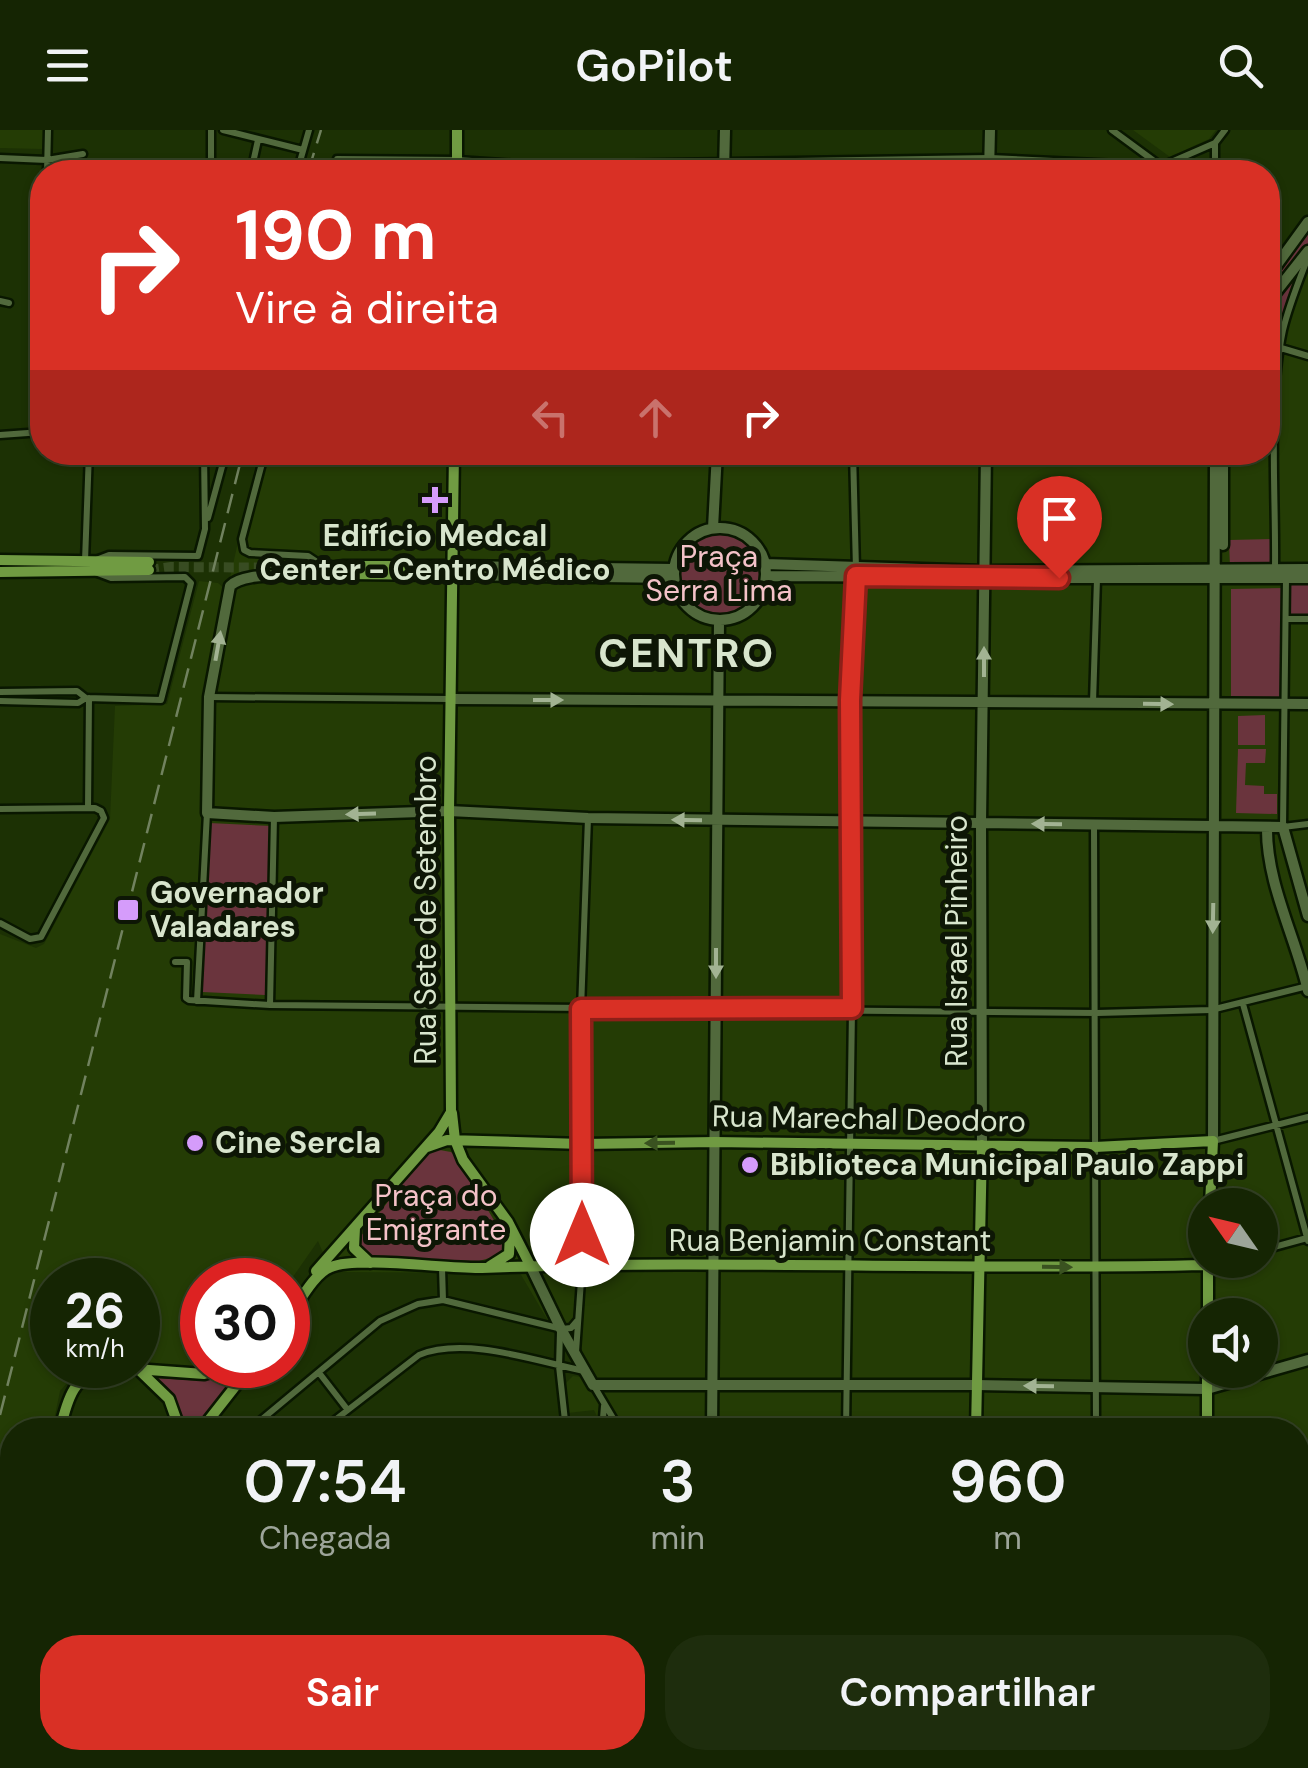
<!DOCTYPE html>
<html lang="pt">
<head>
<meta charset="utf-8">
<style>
  :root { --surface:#152503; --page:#1e2d0d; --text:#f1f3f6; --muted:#9da59a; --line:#344225; --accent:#d93025 }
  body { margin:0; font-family:"DM Sans",sans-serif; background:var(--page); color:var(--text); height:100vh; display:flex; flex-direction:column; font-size:38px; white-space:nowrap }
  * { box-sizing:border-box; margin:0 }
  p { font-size:32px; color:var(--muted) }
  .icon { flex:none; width:55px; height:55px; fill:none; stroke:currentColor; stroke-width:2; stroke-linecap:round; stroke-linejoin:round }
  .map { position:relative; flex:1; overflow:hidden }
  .details { position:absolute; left:0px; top:1288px; width:1310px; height:352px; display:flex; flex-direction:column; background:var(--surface); border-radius:40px 40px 0 0; box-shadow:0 2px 8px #0004,0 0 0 2px var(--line) }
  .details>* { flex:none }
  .guide { position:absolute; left:30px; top:30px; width:1250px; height:305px; border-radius:40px; box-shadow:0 2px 8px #0004,0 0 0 2px var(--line); background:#d93025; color:#fff; overflow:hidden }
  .needle { width:65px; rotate:304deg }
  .controls { position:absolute; left:1188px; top:1058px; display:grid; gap:20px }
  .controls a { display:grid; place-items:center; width:90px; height:90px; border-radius:50%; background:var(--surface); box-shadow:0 2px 8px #0004,0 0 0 2px var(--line); font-size:50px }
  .speed { position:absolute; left:30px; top:1128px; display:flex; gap:20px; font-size:50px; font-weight:700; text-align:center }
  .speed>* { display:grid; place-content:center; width:130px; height:130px; border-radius:50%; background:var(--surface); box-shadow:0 2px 8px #0004,0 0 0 2px var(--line); line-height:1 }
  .speed small { font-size:25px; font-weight:400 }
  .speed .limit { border:15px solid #d22; background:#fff; color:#111 }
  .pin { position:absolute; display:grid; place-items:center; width:85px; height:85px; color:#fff; margin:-102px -42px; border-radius:50% 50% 50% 0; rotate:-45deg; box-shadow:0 0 10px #0007 }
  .pin .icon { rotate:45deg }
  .me { position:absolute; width:110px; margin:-55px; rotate:0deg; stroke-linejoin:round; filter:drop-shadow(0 0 8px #0008) }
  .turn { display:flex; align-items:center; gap:35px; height:210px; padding:0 40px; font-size:45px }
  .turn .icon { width:130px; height:130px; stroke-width:2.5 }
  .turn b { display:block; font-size:70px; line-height:85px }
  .lanes { display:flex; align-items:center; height:95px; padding:0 40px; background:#0003; justify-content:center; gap:50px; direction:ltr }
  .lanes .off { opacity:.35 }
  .eta { display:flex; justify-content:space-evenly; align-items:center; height:170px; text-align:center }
  .eta b { font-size:60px; font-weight:600; line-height:70px }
  .action { display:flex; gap:20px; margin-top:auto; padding:20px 40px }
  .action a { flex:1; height:115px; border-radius:40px; background:var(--accent); color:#fff; font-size:40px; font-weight:600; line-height:115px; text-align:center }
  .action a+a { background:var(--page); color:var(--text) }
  header { display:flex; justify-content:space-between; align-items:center; height:130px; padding:0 40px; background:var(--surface); font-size:45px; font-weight:600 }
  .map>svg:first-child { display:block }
  .built { fill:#243c05; fill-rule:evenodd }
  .green { fill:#6a343d }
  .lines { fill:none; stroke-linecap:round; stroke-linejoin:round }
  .stream { stroke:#1d5a94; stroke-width:2.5 }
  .primary-tunnel { stroke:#384c22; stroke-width:10; stroke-dasharray:10 5; stroke-linecap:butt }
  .street-casing { stroke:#091700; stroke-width:11 }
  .secondary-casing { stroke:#091700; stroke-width:15 }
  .primary-casing { stroke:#091700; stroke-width:15 }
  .street { stroke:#51693c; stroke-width:6 }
  .secondary { stroke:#51693c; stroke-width:10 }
  .primary { stroke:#709b42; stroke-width:10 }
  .rail { stroke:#71825f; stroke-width:2.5; stroke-dasharray:20 10; stroke-linecap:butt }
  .oneway { fill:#a2b393 }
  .oneway2 { fill:#3a5220 }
  .route-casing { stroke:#8d1f18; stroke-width:25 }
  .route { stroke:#d93025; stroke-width:18 }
  .poi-dot { fill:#d59cfb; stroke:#0d1605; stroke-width:4 }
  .labels { text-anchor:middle; stroke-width:10; stroke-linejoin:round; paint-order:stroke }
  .poi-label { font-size:30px; font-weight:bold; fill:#d8e5cd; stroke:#0d1605; text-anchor:start }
  .park-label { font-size:30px; fill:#f4c2c8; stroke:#0d1605 }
  .street-label { font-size:30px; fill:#d8e5cd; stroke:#0d1605 }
  .district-label { font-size:40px; font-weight:bold; letter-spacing:2.5px; fill:#d8e5cd; stroke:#0d1605 }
</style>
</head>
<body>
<header><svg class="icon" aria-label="menu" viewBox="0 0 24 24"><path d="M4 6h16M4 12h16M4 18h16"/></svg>GoPilot<svg class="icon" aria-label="search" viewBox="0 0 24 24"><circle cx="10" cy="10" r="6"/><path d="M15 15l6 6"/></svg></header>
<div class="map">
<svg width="1308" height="1638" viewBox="0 0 1308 1638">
  <rect width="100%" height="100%" fill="#1c3104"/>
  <path class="built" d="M0,0H44L42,19L0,18Z
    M1133,0H1216L1209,9L1170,27Z
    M325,30L1162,38L1167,42H322Z
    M1308,132V1536L1298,1539V1300H604L594,1280L568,1283L565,1254L573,1246L581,1247L520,1143L331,1142L318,1111L288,1154V1150H202V1235H222L206,1240L138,1234V1150H52V1235H92L75,1244L60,1261L52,1300H12V1454L0,1485V804L36,818L44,814L110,689L115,576L167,574L199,451L218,453L227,461L258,323L1268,322V192L1284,203ZM1205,1075H1260V1130H1205ZM1205,1185H1260V1240H1205Z
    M393,1628H529L531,1633H552L550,1638H405Z"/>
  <path class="green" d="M1308,92V127L1283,202L1268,191V147Z
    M678 444a41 41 0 1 1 82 0a41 41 0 1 1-82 0Z
    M1272,409V436L1230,437L1229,410Z
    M1288,450H1308V487H1287Z
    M1285,458L1286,574H1231V459Z
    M1265,585V615H1238V586Z
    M1238,619H1266L1265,633H1246L1245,655L1264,656V664H1277V684L1236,683Z
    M209,693L272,696L265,865L202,862Z
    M434,1019L451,1022L457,1027L506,1111L504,1124L479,1131L368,1129L358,1115L361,1106L427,1022Z
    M244,1238L196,1300H186L173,1267L155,1248L204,1251Z"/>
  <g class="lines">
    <path class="stream" d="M1298,1592L1308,1591
      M1047,1638L1056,1628"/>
    <path class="primary-tunnel" d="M149,440L171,437L318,438"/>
    <g class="street-casing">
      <path id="street" d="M223,0L303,20
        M1112,0L1169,42
        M1215,13V42
        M0,28L47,30L83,24
        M47,42L48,0
        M211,42V0
        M251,42L258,10
        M297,42L309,0
        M334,42L337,29L457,30L535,35L990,28L1162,36L1215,13L1225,0
        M0,171L9,173
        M1281,218L1308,226
        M0,305L42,302
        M265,322L242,409L244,420L250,423L308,426L326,438
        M208,388L226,322
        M96,430L109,425L198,426L205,399L204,322
        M85,431L89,322
        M1275,438C1276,364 1268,272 1283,200C1289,175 1299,151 1308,127
        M1286,449L1283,697L1308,694
        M1286,489H1308
        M0,562L77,561L86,568
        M209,567L450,569
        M0,571L78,573L86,568L161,570L191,453L185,447L111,448L95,442
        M1093,572L1097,449
        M88,678L89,568
        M0,679L95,678L101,681L104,688L41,807L30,809L0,793
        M1094,695L1096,1300
        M175,832H187L186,868L189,870L270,875L1097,883L1211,880L1308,856
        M197,871L207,683
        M1243,874L1308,1111
        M270,875L274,687
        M1213,1011L1308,987
        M1260,1121L1307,1108
        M1208,1135L1227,1130
        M442,1138L443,1170
        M560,1202L559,1236L566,1300
        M576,1222L582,1136L581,879L588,688
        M320,1244L347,1279
        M594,1256L620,1300
        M214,1297L217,1300
        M249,1300L380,1191L418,1174L443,1170L562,1199L571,1198L577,1191
        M322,1300L419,1225C465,1206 536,1231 584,1241
        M457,1300H463
        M602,1300L604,1276
        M846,1300L852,879L850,570L856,439L853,322
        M1298,1387L1308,1385
        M1298,1544L1308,1541
        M39,1628L56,1638
        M378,1628L389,1638
        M843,1628V1638
        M1115,1628L1122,1638
        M13,1638L15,1630
        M144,1638L145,1628
        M556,1638L561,1628
        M613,1638L614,1628"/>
    </g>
    <g class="secondary-casing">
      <path id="secondary" d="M724,42L725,0
        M989,42L990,0
        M1268,147L1308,92
        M1268,172L1308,121
        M674 444a46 46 0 1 1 92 0a46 46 0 1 1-92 0Z
        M713,398L717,322
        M1223,415V322
        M765,434L984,441L1308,439
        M450,436L673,439
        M326,439C300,450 247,439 230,456L209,567L207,683L274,687L449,681L588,688L1283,697L1308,786
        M450,445L673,448
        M766,446L977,447
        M1044,448H1308
        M450,569L1308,574
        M1267,697C1266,753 1296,808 1308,861
        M1213,1011L1215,322
        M982,1015L981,693L986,322
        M530,1135L561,1199L593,1255H976L1207,1259L1308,1230
        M712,1300L719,491
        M713,1638V1628"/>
    </g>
    <g class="primary-casing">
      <path id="primary" d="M457,42V0
        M0,430L149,432
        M320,439L344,436H450
        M332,440L344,444L450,445
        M0,442L149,440
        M452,983L455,1010L463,1030L508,1092L530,1135
        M427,1017L447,1010L582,1014L715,1012L1095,1017L1213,1011L1210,1075
        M355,1098L354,1118L370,1133
        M490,1136L509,1124L510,1104
        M316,1141L439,1002L451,982L449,681L454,322
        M1208,1185V1131
        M288,1188C299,1173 314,1143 331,1137C359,1126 446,1139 482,1138C724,1129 966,1141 1208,1135
        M140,1241L169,1269L180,1300
        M60,1300C67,1270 74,1243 108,1237L204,1244L233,1235
        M201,1300L252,1235
        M976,1300L982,1015
        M1207,1300V1240
        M0,1497L12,1467
        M1205,1628V1638
        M0,1632L12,1626
        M978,1638V1628"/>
    </g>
    <use href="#street" class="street"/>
    <use href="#secondary" class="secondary"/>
    <use href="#primary" class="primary"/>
    <path class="rail" d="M308,42L321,0
      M0,1285L243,322"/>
  </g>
  <defs><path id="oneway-solid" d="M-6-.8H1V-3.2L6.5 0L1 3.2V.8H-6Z" transform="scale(2.5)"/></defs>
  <g class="oneway">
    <use href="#oneway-solid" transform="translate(218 516) rotate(-80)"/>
    <use href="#oneway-solid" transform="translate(984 532) rotate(-90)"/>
    <use href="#oneway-solid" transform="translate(548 570)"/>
    <use href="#oneway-solid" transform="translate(1158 574) rotate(1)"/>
    <use href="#oneway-solid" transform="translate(361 684) rotate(178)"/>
    <use href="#oneway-solid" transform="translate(687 690) rotate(-179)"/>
    <use href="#oneway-solid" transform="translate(1047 694) rotate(-179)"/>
    <use href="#oneway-solid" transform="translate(1213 788) rotate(91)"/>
    <use href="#oneway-solid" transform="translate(716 833) rotate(90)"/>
    <use href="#oneway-solid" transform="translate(1039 1256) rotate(-179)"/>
  </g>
  <g class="oneway2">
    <use href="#oneway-solid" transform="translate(660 1013) rotate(179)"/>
    <use href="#oneway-solid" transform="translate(1057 1137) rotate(1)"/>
  </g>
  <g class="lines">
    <g class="route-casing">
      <path id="route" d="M582,1105L581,879L852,878L850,570L856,446L1059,448"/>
    </g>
    <use href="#route" class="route"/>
  </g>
  <g class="poi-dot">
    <path d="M430 355h10v10h10v10h-10v10h-10v-10h-10v-10h10z"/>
    <rect x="116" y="768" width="24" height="24" rx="5"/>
    <circle cx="195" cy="1013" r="10"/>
    <circle cx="750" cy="1035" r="10"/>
  </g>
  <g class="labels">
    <g class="poi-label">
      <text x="435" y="416" text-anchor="middle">Edifício Medcal<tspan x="435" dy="34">Center - Centro Médico</tspan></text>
      <text x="150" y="773">Governador<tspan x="150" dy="34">Valadares</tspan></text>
      <text x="215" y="1023">Cine Sercla</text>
      <text x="770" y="1045">Biblioteca Municipal Paulo Zappi</text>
    </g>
    <g class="park-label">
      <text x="719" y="437">Praça<tspan x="719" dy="34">Serra Lima</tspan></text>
      <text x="436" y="1076">Praça do<tspan x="436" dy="34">Emigrante</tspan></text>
    </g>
    <g class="street-label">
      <text transform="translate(426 780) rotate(-90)" y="10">Rua Sete de Setembro</text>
      <text transform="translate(957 811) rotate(-90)" y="10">Rua Israel Pinheiro</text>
      <text transform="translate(869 989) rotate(1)" y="10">Rua Marechal Deodoro</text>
      <text x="830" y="1121">Rua Benjamin Constant</text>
    </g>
    <g class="district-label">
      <text x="687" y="537">CENTRO</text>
    </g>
  </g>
</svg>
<div class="controls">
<a><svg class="needle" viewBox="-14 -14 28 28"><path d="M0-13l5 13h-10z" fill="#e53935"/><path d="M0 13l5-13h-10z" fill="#9da59a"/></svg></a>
<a><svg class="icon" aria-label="sound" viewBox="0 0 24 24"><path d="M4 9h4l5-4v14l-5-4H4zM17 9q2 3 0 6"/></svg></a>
</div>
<div class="speed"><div>26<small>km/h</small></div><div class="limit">30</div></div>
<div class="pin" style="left:1059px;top:448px;background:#d93025"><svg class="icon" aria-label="arrive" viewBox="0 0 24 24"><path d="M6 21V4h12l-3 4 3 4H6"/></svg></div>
<svg class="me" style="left:582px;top:1105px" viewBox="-20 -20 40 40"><circle r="19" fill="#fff"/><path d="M0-13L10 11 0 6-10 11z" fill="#d93025"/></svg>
<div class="guide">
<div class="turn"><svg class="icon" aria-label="right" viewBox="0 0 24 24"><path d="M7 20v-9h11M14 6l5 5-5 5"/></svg><div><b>190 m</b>Vire à direita</div></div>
<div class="lanes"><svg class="icon off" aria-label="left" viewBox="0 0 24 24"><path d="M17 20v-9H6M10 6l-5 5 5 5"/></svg><svg class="icon off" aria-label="ahead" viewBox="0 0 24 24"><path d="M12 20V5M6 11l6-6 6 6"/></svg><svg class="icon" aria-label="right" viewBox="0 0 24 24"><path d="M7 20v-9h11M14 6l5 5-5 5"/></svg></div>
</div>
<section class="details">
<div class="eta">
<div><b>07:54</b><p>Chegada</p></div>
<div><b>3</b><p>min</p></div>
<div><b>960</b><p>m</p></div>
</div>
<div class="action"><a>Sair</a><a>Compartilhar</a></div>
</section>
</div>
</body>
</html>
